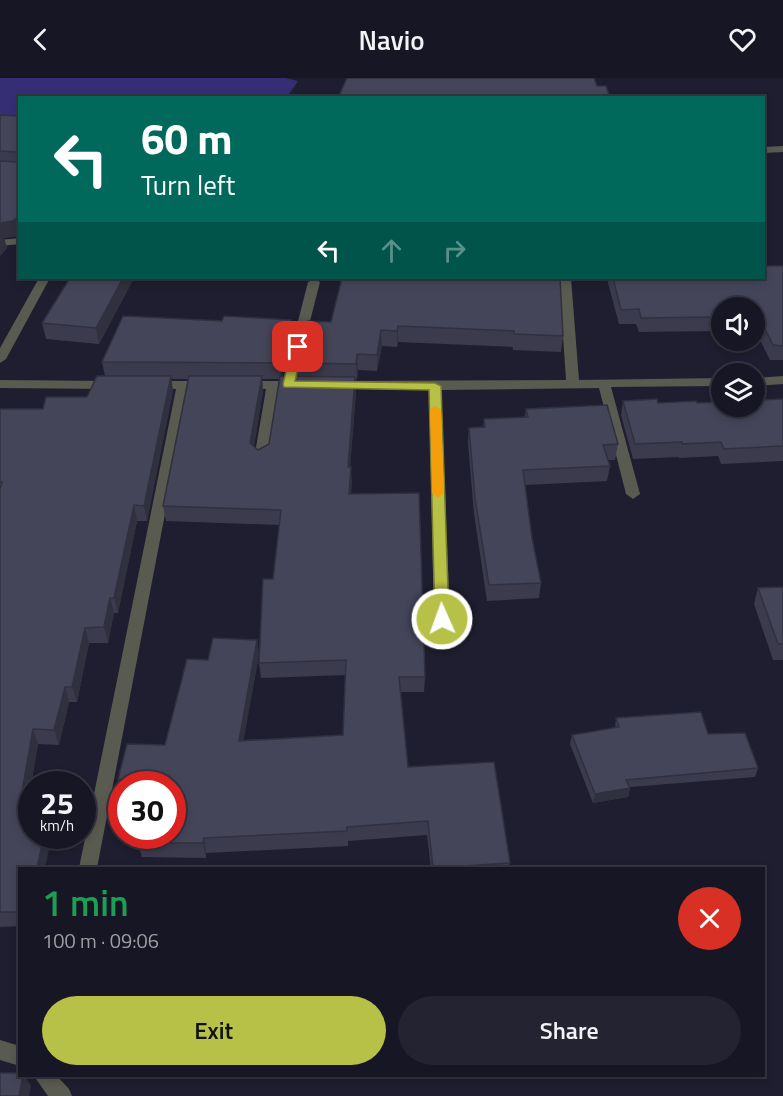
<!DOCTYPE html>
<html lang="en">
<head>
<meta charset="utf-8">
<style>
  :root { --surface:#161624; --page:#232331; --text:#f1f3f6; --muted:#9e9fa6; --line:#353541; --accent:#b8c147 }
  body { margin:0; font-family:"Titillium Web",sans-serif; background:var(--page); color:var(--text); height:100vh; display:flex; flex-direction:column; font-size:22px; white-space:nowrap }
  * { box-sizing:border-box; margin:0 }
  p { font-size:20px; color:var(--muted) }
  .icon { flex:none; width:33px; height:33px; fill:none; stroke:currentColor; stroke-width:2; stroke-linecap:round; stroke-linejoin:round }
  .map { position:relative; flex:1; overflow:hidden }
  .sheet { position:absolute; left:18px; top:789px; width:747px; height:210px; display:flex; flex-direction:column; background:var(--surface); border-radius:0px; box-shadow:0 3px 9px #0003,0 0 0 2px var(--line) }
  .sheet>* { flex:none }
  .banner { position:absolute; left:18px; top:18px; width:747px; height:183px; border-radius:0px; box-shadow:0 3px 9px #0003,0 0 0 2px var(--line); background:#00695c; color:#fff; overflow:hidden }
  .buttons { position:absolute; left:711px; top:219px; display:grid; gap:12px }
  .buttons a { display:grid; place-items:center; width:54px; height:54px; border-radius:50%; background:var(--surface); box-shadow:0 3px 9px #0003,0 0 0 2px var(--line); font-size:30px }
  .speed { position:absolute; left:18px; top:693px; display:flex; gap:12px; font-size:30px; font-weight:700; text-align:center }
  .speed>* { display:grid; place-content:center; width:78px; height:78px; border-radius:50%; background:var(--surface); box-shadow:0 3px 9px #0003,0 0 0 2px var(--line); line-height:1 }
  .speed small { font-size:15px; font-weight:400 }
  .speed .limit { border:9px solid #d22; background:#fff; color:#111 }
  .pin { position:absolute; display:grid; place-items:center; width:51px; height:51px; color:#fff; margin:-26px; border-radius:12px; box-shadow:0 3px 9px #0006 }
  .me { position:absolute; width:66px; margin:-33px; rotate:358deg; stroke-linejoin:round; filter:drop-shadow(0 0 4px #0008) }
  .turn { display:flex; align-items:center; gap:21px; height:126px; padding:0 24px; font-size:27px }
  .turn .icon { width:78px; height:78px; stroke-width:2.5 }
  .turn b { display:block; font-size:42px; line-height:51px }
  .lanes { display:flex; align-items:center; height:57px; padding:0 24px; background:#0003; justify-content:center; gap:30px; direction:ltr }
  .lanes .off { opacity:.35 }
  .round { display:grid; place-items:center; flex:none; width:63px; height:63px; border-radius:32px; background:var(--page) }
  .summary { display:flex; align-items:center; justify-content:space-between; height:102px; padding:0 24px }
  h1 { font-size:36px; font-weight:600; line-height:45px; color:#1e9e55 }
  .cta { display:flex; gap:12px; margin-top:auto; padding:12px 24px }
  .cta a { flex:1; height:69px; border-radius:36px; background:var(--accent); color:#111; font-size:24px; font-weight:600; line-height:69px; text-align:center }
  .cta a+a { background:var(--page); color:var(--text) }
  header { display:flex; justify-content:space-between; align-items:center; height:78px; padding:0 24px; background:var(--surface); font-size:27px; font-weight:600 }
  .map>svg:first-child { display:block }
  .green { fill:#362e75 }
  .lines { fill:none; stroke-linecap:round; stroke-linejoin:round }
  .lane { fill:#595a50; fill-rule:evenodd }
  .street { fill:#595a50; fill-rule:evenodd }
  .wall { fill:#3b3b4d; fill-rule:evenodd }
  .shaded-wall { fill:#30303f }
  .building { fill:#45455a; stroke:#30303f; stroke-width:1.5 }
  .route { fill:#b8c147; stroke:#787d2e; stroke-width:1.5 }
  .slow { fill:#f59e0b }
</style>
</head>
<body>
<header><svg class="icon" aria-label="back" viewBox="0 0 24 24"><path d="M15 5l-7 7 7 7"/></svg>Navio<svg class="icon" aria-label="heart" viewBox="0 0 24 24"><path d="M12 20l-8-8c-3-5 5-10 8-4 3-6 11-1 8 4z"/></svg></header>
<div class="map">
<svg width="783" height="1018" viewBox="0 0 783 1018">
  <rect width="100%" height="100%" fill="#1e1e30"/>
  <path class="green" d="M0,0H285L298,3L287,19L20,20L19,48L0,46Z"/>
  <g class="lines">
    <path class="lane" d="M20,160V166L0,168V162Z
      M314,201L320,204L294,306L288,310L284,309L282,306L308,204Z"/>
    <path class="street" d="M783,68V74L764,75V69Z
      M39,200H50L6,281L0,285V270Z
      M559,200H571L579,302L722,300V308L611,309L640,416L633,421L626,416L599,310L441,312L450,541L447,545H437L434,541L429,312L336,311L330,307L336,303L566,302Z
      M783,298V306L754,308V300Z
      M0,302L111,303L117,307L111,311L0,310Z
      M153,303H207L213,307L207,311H189L97,790H79L176,311L149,310L147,307Z
      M243,303H297L303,307L297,311H279L268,381L261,385L254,381L266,311L239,310L237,307L239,304Z
      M0,962L20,968V988L0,982Z
      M34,998H57L69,1011L72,1018H48Z"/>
  </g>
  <path class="wall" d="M0,37L20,38V156L17,158L4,160L7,170L0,178Z
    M783,188V282H770L758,258H754V230H722V258L716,259L714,253L639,254L636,246H619L607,201L608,200H764Z
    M134,200L99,266L46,261L42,245Z
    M342,200L563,258L561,274L513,272V269L398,264L397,269L382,268L377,293L358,292L357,301H356V314L350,389H351V416L425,599L424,614H400L408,689L510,785L509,790H431L427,757L348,763V768L206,775V780L142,779L138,765L172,706H122V712L118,701L165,667L208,582L257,562L259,577L243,662L343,657L346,597L261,600L259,585L273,501L279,447L166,443L163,428L188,301H171L173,313L147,443H137L118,535H114L108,565H89L77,624H69L59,667L38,666L26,737L20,790V848L0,849V331H43L87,319L105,298L102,284L292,258L282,298H297V285L331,244ZM262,301H279L269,366L258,372L254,368L263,313Z
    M783,321V383L721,386L718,378L679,380V379L633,381L621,337L623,323L658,325H697Z
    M526,331L618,366L615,382H608L610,388L607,403L525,407L532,460L541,505L539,520L487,523L474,436L468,365L469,350L483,349L484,341L525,339Z
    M783,509V582H773L754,526L758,510Z
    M616,640L708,656L758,690L755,699L630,709L628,719L593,725L570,666L572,657L615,650Z"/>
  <path class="shaded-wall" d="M15,141L19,156L17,158L4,160L7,170L0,178V145Z
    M123,200H134L99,266L96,250Z
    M291,242L292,258L281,301L280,285Z
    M398,248V264L397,269V253Z
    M381,252L382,268L377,293V277Z
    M357,276L358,292L357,301L356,286Z
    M171,298L173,313L147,443L144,428Z
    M262,298L263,313L252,381L250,365Z
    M355,299L356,314L349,405L348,389Z
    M351,389L352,405L350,431L349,416Z
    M134,427L137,443L118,535L114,520Z
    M110,520L114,535L108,565L104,549Z
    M85,550L89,565L77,624L72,609Z
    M257,562L259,577L241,677L239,663Z
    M65,609L69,624L59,667L54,652Z
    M33,651L38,666L23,752L18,737Z
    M630,710L628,719L593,725L595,716Z
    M44,758H52L45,790H37Z
    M204,760L206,775V780L203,765Z
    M23,998H25L31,1008L29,1018H19Z"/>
  <path class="building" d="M347,0H594L597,8H606L610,20H338Z
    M0,37L20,38V141H15L13,143L0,145V83L17,84L19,76L17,74L0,73Z
    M764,188H783V268L773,267L761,243L754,244V230H722V244H719L717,239L641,240L639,231L621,232L613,200H764Z
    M70,200H123L96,250L42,245Z
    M342,200H560L563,258L514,256V253L398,248L397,253L381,252L377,277L357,276L356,286L297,285L308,243L331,244Z
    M123,238L222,243L224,238L291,242L280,285L102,284Z
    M97,298H171L144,428L134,427L114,520H110L104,549L85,550L72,609H65L54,652L33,651L18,737H32V758H44L37,790H20V834H0V411L2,404H0V331H43L46,319H87Z
    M189,298H262L250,365L258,372L269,366L280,298L355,299L348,389H351L349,416L419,415L425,599H399L408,689L494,684L510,785L433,790L428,743L347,749V753L204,760L203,765H138L140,758H172V706H149L150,702L118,701L127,666L165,667L187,581L208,582L213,560L257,562L239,663L343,657L346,582L259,585L263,501H273L281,432L163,428Z
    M657,321L658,325L696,323L697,325L722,324V328H754V322L783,321V368L724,371L721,364L682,366V364L635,366L623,323Z
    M607,327L618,366L603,367L610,388L523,392L532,460L541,505L489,507L475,420L469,350L485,349L484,341L528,339L526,331Z
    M783,509V566H778L758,510Z
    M701,634L708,656L745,655L758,690L626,702L630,710L595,716L572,657L619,649L616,640Z
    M0,995H20V998H23L19,1018H0Z"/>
  <path class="route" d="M298,265L303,269L295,303L435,305L441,308L449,541L447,545H437L435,541L429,312L284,309L283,306L292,269Z"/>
  <path class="slow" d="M435,328L441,332L444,415L438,420L432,415L430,332Z"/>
</svg>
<div class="buttons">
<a><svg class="icon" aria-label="sound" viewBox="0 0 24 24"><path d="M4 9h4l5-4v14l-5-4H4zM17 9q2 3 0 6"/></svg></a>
<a><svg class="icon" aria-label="layers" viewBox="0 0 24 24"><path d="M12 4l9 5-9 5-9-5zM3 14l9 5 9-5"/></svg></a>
</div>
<div class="speed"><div>25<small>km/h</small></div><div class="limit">30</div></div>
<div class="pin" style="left:298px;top:269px;background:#d93025"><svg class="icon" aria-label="arrive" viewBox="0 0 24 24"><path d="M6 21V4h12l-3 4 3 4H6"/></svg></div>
<svg class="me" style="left:442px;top:541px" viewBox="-20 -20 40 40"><circle r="17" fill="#b8c147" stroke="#fff" stroke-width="3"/><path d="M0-11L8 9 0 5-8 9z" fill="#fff"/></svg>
<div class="banner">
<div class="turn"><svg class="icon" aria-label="left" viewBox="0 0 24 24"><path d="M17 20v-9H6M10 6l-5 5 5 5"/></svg><div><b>60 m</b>Turn left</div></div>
<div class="lanes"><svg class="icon" aria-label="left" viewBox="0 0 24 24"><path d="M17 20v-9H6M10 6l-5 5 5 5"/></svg><svg class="icon off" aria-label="ahead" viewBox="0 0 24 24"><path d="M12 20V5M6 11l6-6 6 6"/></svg><svg class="icon off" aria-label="right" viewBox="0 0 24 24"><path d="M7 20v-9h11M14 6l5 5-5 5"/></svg></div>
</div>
<section class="sheet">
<div class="summary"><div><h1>1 min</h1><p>100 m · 09:06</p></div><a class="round" style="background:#d93025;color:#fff"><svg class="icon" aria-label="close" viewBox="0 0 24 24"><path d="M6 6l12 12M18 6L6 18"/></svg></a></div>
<div class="cta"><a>Exit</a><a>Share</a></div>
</section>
</div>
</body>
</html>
